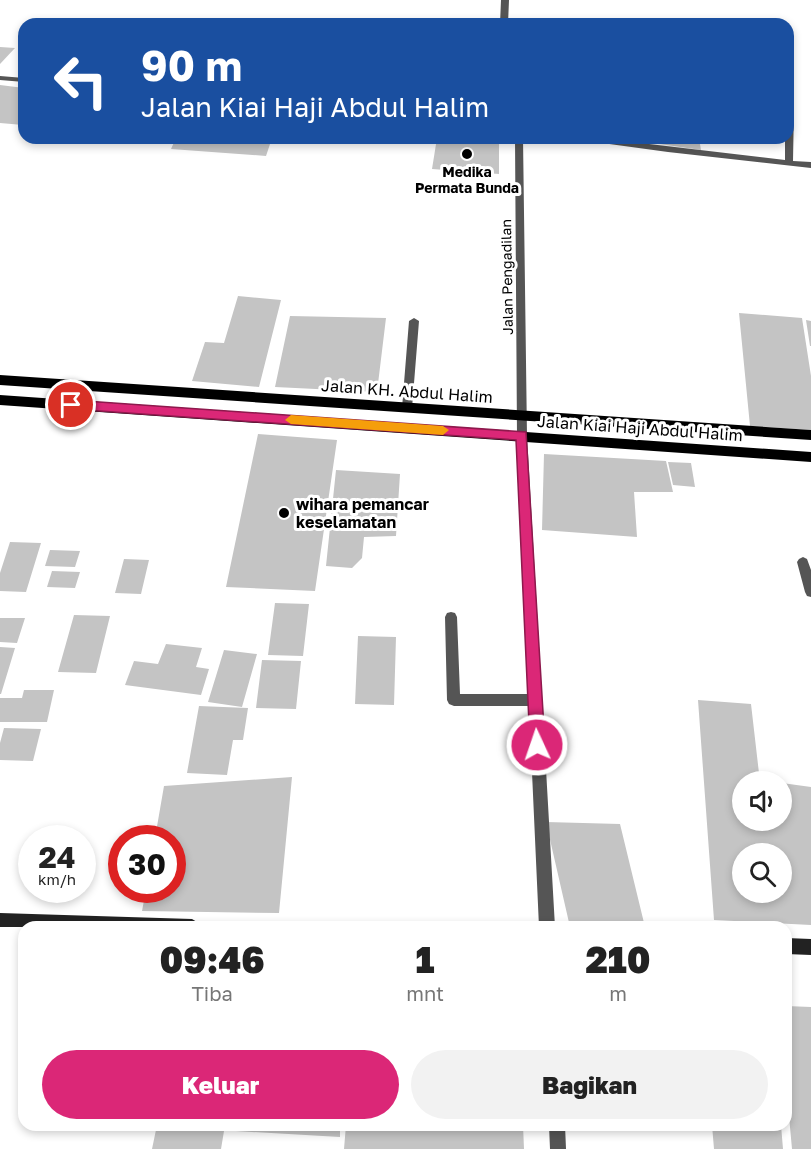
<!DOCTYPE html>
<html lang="id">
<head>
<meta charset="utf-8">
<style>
  :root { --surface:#fff; --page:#f2f2f2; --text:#222; --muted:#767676; --accent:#db2777 }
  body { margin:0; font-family:"Golos Text",sans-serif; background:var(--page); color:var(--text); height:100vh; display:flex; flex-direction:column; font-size:22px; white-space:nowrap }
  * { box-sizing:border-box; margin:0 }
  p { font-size:20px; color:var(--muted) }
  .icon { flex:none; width:33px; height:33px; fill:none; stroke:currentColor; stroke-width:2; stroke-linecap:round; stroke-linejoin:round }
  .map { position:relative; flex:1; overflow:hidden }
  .side { position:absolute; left:18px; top:921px; width:774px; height:210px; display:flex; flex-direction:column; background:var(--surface); border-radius:18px; box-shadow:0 3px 9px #0003 }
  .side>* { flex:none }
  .guide { position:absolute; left:18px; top:18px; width:776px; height:126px; border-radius:18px; box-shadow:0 3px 9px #0003; background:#1a4fa0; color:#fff; overflow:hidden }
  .tools { position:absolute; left:732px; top:771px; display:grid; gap:12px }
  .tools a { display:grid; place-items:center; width:60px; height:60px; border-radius:50%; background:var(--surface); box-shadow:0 3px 9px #0003; font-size:30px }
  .speed { position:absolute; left:18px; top:825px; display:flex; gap:12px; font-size:30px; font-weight:700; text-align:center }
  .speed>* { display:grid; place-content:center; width:78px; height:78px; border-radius:50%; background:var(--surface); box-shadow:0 3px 9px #0003; line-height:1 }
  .speed small { font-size:15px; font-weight:400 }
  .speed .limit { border:9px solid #d22; background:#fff; color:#111 }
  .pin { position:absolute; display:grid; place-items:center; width:51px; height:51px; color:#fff; margin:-26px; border:3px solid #fff; border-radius:50%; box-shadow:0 2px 6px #0007 }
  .me { position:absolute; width:66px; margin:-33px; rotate:357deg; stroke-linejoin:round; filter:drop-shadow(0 0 4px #0008) }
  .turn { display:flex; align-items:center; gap:21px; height:126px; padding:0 24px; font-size:27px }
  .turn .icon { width:78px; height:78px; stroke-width:2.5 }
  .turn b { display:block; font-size:42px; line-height:51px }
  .eta { display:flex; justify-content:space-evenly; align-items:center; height:102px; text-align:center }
  .eta b { font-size:36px; font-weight:800; line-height:42px }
  .button { display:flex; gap:12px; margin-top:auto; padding:12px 24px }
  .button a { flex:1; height:69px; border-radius:36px; background:var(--accent); color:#fff; font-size:24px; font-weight:800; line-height:69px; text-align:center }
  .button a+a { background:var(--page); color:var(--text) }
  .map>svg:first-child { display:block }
  .building { fill:#c4c4c4; fill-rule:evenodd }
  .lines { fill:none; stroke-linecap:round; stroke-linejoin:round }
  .street { fill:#555; fill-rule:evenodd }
  .secondary { fill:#222; fill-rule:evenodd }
  .primary { fill:#000; fill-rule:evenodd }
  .route { fill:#db2777; stroke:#8e194d; stroke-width:1.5 }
  .slow { fill:#f59e0b }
  .poi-dot { fill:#000; stroke:#fff; stroke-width:2 }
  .labels { text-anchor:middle; stroke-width:6; stroke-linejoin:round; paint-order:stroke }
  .far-poi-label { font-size:14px; font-weight:bold; fill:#000; stroke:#fff }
  .far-street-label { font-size:14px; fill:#000; stroke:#fff }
  .street-label { font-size:16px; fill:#000; stroke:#fff }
  .poi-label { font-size:16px; font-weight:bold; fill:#000; stroke:#fff; text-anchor:start }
</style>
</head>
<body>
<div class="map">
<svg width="811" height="1149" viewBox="0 0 811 1149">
  <rect width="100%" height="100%" fill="#fff"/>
  <path class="building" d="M0,47L15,48L0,64Z
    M0,85L24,88L23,125L0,123Z
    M176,138H272L266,156L171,149Z
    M437,138H499V174L432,169Z
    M652,138H699L701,150L653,143Z
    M238,296L281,300L259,387L192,381L205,342L224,343Z
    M739,313L802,318L811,376V430L750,426Z
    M290,316L386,318L377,392L275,387Z
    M806,320L811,321V346H810Z
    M258,434L337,440L315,591L226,587Z
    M544,454L666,461L673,492H634L637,537L542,530Z
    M668,462L691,463L695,487L673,485Z
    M336,470L400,474L396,536L364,537L362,558L352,568L326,566Z
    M10,542L41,543L26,592L0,591V573Z
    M50,550L80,551L75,567L45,566Z
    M124,559L149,560L141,594L115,593Z
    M52,571L80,572L75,588L47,587Z
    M275,603L309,604L303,656L268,655Z
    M74,615L110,616L96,673L58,672Z
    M0,618H25L17,643L0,642Z
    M358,636L396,637L394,705L355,704Z
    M166,644L202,648L196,667L209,669L201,695L125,685L134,661L158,664Z
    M0,647L15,648L1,694H0Z
    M224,650L257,654L242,707L208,702Z
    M262,660L301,661L296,709L256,708Z
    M24,690H54L47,722H0V698H22Z
    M698,700L751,704L760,782H742V820H782V783L811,787V925L714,920ZM742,854H782V892H742Z
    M199,706L248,708L243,740H233L227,775L187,773Z
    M4,728L41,729L33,761L0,760V743Z
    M292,777L279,913L142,911L146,890H172V838H155L164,786Z
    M546,822L620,824L645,927H570Z
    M786,1006L811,1007V1149H792L786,1083Z
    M157,1125H225L221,1149H152Z
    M237,1125H340V1137L236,1131Z
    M346,1125H523L524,1149H344Z
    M712,1125H781L783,1149H714Z"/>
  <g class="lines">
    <path class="street" d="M501,0H509L508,24H500Z
      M0,76L24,78V82L0,80Z
      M788,105L794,107L793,161L811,162V168L668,152L580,140L576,138H598L785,160V138H788Z
      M515,138H523L527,436L555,927H539L529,706H454L449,704L447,700L445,617L447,613L451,612L455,613L457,617L460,694H529L517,436Z
      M414,318L419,321L412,408L407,412L402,408L409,321Z
      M803,557L807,559L811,570V597L807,596L805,592L797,562L799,559Z
      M549,1125H565L566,1149H550Z"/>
    <path class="secondary" d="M0,913L192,919L197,922L200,927H0Z
      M786,938L811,939V955L786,954Z"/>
    <path class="primary" d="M0,375L811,430V440L0,385Z
      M0,395L811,452V462L0,405Z"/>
  </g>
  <path class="route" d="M71,400L526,432L545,745L543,750L537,752L532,750L530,745L516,440L71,409L65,405Z"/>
  <path class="slow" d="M291,415L443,426L449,430L443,435L291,424L285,420Z"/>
  <g class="poi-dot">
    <circle cx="467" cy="154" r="6"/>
    <circle cx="284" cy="513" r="6"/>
  </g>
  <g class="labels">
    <g class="far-poi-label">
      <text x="467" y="177">Medika<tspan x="467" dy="16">Permata Bunda</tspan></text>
    </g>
    <g class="far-street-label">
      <text transform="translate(507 277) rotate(-91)" y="5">Jalan Pengadilan</text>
    </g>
    <g class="street-label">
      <text transform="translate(407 391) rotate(4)" y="6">Jalan KH. Abdul Halim</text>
      <text transform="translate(640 428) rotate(4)" y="6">Jalan Kiai Haji Abdul Halim</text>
    </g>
    <g class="poi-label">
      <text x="296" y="510">wihara pemancar<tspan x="296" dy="18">keselamatan</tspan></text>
    </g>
  </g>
</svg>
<div class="tools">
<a><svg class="icon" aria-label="sound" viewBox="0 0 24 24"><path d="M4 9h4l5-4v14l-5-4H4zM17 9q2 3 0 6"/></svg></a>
<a><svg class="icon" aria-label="search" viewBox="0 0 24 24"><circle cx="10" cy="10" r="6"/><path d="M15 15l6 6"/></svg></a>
</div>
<div class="speed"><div>24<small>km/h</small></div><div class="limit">30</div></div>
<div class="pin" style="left:71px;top:405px;background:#d93025"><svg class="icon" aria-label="arrive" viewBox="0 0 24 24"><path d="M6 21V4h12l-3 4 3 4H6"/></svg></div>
<svg class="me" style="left:537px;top:745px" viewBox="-20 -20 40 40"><circle r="17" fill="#db2777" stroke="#fff" stroke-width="3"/><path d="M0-11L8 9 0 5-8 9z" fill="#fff"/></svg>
<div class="guide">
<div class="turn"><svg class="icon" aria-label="left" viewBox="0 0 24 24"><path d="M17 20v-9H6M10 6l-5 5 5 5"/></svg><div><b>90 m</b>Jalan Kiai Haji Abdul Halim</div></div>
</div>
<section class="side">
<div class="eta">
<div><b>09:46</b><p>Tiba</p></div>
<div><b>1</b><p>mnt</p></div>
<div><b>210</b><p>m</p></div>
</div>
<div class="button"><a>Keluar</a><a>Bagikan</a></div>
</section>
</div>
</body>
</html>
